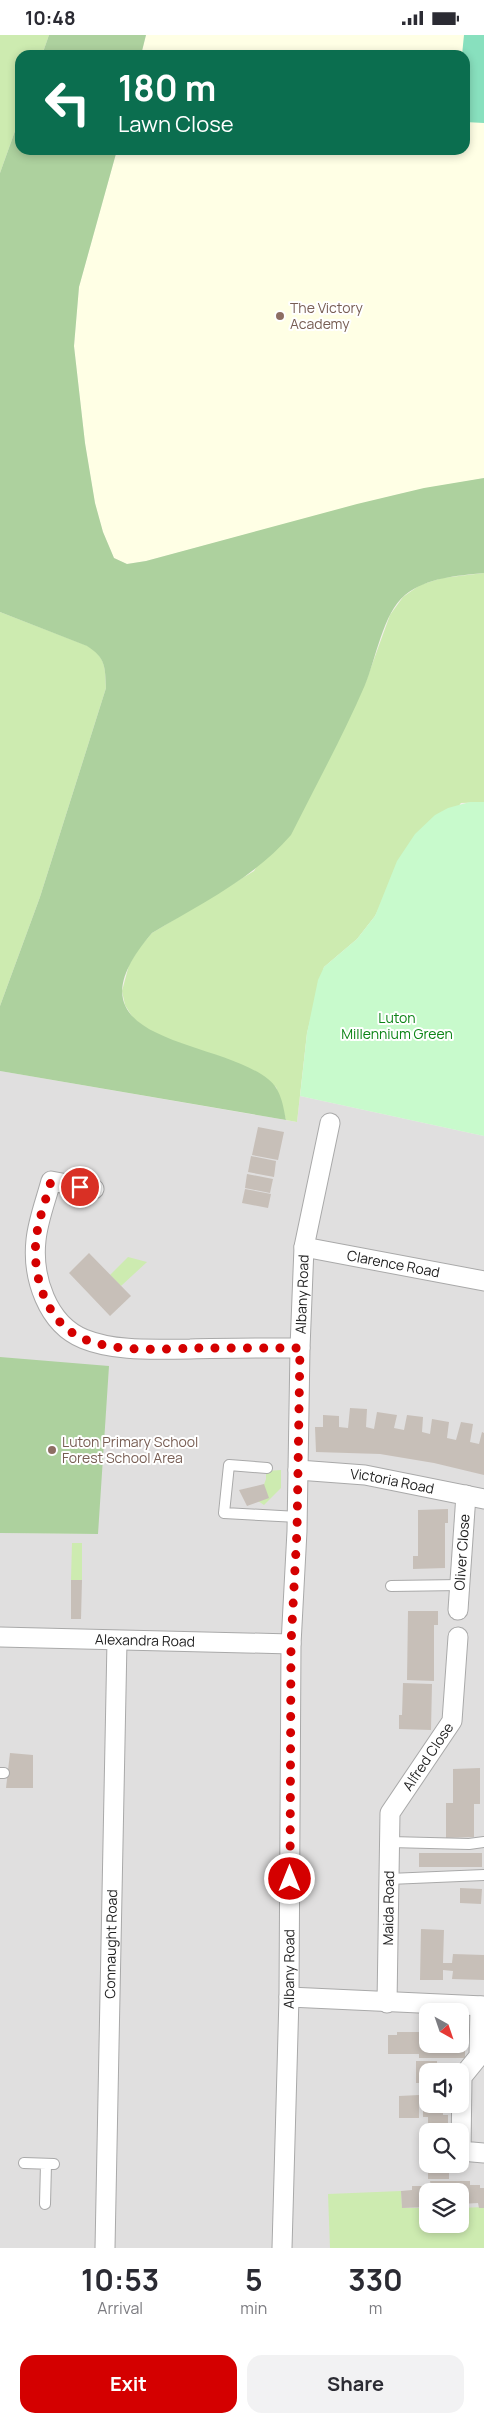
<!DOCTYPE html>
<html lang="en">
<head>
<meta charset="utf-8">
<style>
  :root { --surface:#fff; --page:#f2f2f3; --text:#2b2b33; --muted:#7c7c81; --accent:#d40000 }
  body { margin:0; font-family:Manrope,sans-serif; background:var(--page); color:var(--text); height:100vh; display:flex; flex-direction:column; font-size:19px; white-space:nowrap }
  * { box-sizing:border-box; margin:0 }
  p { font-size:16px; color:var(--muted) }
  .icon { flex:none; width:28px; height:28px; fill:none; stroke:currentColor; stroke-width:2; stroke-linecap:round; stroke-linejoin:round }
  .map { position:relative; height:2213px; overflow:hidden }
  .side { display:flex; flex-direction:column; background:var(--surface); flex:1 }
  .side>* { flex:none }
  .top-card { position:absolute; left:15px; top:15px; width:455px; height:105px; border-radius:15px; box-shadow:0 2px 8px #0003; background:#0b6e4f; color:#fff; overflow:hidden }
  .needle { width:32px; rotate:140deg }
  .tools { position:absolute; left:419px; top:1968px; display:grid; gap:10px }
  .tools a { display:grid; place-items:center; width:50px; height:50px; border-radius:10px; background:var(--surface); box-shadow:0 2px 8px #0003; font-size:25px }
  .pin { position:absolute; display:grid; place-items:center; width:42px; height:42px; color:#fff; margin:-21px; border:2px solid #fff; border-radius:50%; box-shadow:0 1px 5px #0007 }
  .me { position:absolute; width:55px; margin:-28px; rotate:0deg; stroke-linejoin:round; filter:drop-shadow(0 0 4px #0008) }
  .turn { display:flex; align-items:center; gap:18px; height:105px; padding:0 20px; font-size:22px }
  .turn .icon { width:65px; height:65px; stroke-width:2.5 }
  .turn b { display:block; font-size:35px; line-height:42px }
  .eta { display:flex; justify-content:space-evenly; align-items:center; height:85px; text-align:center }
  .eta b { font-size:30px; font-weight:700; line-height:35px }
  .cta { display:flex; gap:10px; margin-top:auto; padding:10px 20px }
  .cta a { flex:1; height:58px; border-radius:15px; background:var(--accent); color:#fff; font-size:20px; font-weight:700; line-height:58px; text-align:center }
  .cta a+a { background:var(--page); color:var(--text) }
  .status { display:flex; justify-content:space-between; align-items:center; height:35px; padding:0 25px; background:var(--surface); direction:ltr }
  .status svg { height:14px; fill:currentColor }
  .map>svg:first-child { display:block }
  .residential { fill:#e0dfdf; fill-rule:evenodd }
  .education { fill:#ffffe5 }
  .grass { fill:#cdebb0 }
  .forest { fill:#add19e }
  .park { fill:#c8facc }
  .pitch { fill:#88e0be }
  .building { fill:#c7bfb8 }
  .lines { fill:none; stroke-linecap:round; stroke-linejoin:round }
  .service-casing { stroke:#a9a9a9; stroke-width:12 }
  .minor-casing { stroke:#a9a9a9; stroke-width:21 }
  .service { stroke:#fff; stroke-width:10 }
  .minor { stroke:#fff; stroke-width:19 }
  .route { stroke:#d40000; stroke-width:9; stroke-dasharray:0 16.2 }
  .education-dot { fill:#8d6e63; stroke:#fff; stroke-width:2 }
  .labels { text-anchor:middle; stroke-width:4; stroke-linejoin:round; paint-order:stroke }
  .education-label { font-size:14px; fill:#785e54; stroke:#fff; text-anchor:start }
  .park-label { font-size:14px; fill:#0c8416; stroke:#fff }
  .street-label { font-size:14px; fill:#222; stroke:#fff }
</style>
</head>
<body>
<div class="status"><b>10:48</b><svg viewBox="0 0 49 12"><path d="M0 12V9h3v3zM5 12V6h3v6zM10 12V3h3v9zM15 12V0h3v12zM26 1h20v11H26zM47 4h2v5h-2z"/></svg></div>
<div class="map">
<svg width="484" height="2213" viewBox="0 0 484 2213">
  <rect width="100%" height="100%" fill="#f2efe9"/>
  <path class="residential" d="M0,1036L297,1087L300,1061L484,1101V2213H0V1498L98,1499L0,1322ZM428,1976H460V2009H428ZM428,2036H460V2069H428ZM428,2096H460V2129H428ZM428,2156H460V2189H428Z"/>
  <path class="education" d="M146,0H484V443L399,459L146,526L127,529L114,523L103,497L95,468L85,408L74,311L79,252L117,115H465V20H141Z"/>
  <path class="grass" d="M0,0H49L42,20H20V82L0,138Z
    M484,538V767L461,768L384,863L375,881L357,904L324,932L307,998L297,1087L286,1085L276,1052L163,1002L147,994L133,983L125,970L122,956L129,930L139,913L152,898L254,836L365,649L390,580L403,562L420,550L442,543Z
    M0,577L88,611C106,623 105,632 106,653L40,862L0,971Z
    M128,1222L147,1227L121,1251L110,1240Z
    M281,1435V1453L264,1470L258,1466L266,1444V1436Z
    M72,1508H82V1545H71Z
    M401,2156L402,2173H427L428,2189H460V2173L484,2172V2213H330L328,2159Z"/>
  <path class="forest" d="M49,0H146L141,20H42Z
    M20,82V115H117L79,252L74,311L85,408L95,468L103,497L114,523L127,529L146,526L357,469L424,453L484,443V538C456,541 428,542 405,560C383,578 376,624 365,650C343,701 316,750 291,800C254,843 200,869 152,898C57,1009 215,1002 268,1044C281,1054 283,1070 286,1085L0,1036V971L40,862L106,653C105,632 106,623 87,611L0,577V138Z
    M0,1322L109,1331L98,1499L0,1498Z"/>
  <path class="park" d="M470,767H484V1101L300,1061L307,998L318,945L324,932L357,904L375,881L397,826L415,799L435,780L448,773Z"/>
  <path class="pitch" d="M464,0H484V88L465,87L468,33L465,32V20H462Z"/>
  <path class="building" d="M258,1092L284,1097L278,1125L252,1120Z
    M251,1121L276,1126L274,1142L248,1137Z
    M247,1139L273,1144L270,1158L245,1153Z
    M245,1154L271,1159L268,1173L242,1168Z
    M89,1218L131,1261L110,1281L69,1238Z
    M350,1373L367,1374L366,1392L374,1394L377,1377L397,1380L394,1393L404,1395L407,1380L423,1382L422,1397L430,1399L432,1384L449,1387L447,1403L456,1405L461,1387L473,1389L470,1407L479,1409L482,1397L484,1398V1440L434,1428L380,1419L316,1417L315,1392H323V1380L339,1381V1392L348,1393Z
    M264,1449L269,1463L247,1471L239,1455Z
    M448,1474V1488H445V1533L413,1534V1521H418V1475Z
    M71,1545H82L81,1584H71Z
    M408,1576H438V1590H434V1646L407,1645Z
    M403,1648L432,1649L431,1695L399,1694V1680H402Z
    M10,1718L33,1720V1753H6Z
    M480,1733V1769H474V1802L446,1803V1768H453V1734Z
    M419,1818H482V1832H419Z
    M460,1853L482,1854L481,1869L460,1868Z
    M421,1894L444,1895L443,1928H452L453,1919L484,1920V1945L452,1944L453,1936L443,1935V1945H420Z
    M397,1997H421V2004H428V2009H460V2005H465V2023H419V2019H388V2000H397Z
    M416,2026H437V2036H428V2069H443V2080H448V2096H428V2082H423V2048H416Z
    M419,2060V2083H399V2061Z
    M428,2129H449V2144H428Z
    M430,2146H470V2150H480V2153H484V2173H479L478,2168L460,2169V2156H428V2172L402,2173L401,2156L412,2155V2151H431Z"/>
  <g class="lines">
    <g class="service-casing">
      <path id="service" d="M267,1433L229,1430L224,1478L298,1482
        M391,1551L460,1550
        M0,1738H4
        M390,1807L469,1809L484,1807
        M389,1844L484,1840
        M24,2128L54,2129
        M45,2169L46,2129"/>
    </g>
    <g class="minor-casing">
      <g id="minor">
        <path d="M94,1154L51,1146C46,1165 38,1185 36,1205C32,1242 47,1289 84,1304C116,1317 156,1314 190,1314C226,1313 263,1313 300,1313"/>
        <path id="s1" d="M304,1212L484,1246"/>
        <path id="s2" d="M298,1435L365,1440L484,1464"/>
        <path id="s3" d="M458,1575L466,1460"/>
        <path id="s4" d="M0,1602L291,1609"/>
        <path d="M289,1962L484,1971"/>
        <path id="s5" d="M387,1968L390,1778L452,1686L458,1602"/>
        <path d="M480,1971L479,2021L462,2042L461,2116L484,2118"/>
        <path id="s6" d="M105,2213L117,1606"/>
        <path id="s7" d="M282,2213L289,1962L291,1609L297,1496L300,1313L304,1212L330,1088"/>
      </g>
    </g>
    <use href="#service" class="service"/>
    <use href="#minor" class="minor"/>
  </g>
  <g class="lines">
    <path class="route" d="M80,1152L51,1146C46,1165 38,1185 36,1205C32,1242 47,1289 84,1304C119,1318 161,1314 197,1313C231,1313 266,1313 300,1313L297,1496L291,1609L290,1844"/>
  </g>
  <g class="education-dot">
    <circle cx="280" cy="281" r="5"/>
    <circle cx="52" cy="1415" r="5"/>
  </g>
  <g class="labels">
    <g class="education-label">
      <text x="290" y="278">The Victory<tspan x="290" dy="16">Academy</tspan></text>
      <text x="62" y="1412">Luton Primary School<tspan x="62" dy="16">Forest School Area</tspan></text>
    </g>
    <g class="park-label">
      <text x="397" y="988">Luton<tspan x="397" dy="16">Millennium Green</tspan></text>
    </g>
    <g class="street-label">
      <text dy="5" stroke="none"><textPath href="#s1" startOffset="91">Clarence Road</textPath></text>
      <text dy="5" stroke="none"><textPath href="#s7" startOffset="954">Albany Road</textPath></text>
      <text dy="5" stroke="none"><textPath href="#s2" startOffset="95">Victoria Road</textPath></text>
      <text dy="5" stroke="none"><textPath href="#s3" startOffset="58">Oliver Close</textPath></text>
      <text dy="5" stroke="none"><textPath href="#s4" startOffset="145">Alexandra Road</textPath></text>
      <text dy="5" stroke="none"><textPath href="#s5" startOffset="258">Alfred Close</textPath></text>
      <text dy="5" stroke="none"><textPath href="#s5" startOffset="95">Maida Road</textPath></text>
      <text dy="5" stroke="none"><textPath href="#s6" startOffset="304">Connaught Road</textPath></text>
      <text dy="5" stroke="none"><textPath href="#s7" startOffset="279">Albany Road</textPath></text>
    </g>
  </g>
</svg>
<div class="tools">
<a><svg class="needle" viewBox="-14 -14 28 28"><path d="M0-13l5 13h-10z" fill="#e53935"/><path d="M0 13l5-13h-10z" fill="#7c7c81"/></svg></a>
<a><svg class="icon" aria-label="sound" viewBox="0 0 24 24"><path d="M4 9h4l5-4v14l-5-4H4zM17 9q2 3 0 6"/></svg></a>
<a><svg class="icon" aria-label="search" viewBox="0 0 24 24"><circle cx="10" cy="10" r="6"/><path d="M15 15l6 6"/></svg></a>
<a><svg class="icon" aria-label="layers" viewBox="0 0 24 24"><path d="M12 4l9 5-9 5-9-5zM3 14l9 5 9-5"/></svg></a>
</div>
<div class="pin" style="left:80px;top:1152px;background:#d93025"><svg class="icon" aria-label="arrive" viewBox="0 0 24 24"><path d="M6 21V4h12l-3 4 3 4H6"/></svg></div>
<svg class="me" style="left:290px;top:1844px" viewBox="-20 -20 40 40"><circle r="17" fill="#d40000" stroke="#fff" stroke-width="3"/><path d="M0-11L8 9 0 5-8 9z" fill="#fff"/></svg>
<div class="top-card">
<div class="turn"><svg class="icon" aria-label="left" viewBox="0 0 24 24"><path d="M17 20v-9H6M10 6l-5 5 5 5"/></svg><div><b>180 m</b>Lawn Close</div></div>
</div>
</div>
<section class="side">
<div class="eta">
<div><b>10:53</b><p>Arrival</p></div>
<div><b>5</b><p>min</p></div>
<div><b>330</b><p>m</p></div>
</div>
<div class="cta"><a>Exit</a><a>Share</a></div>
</section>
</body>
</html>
